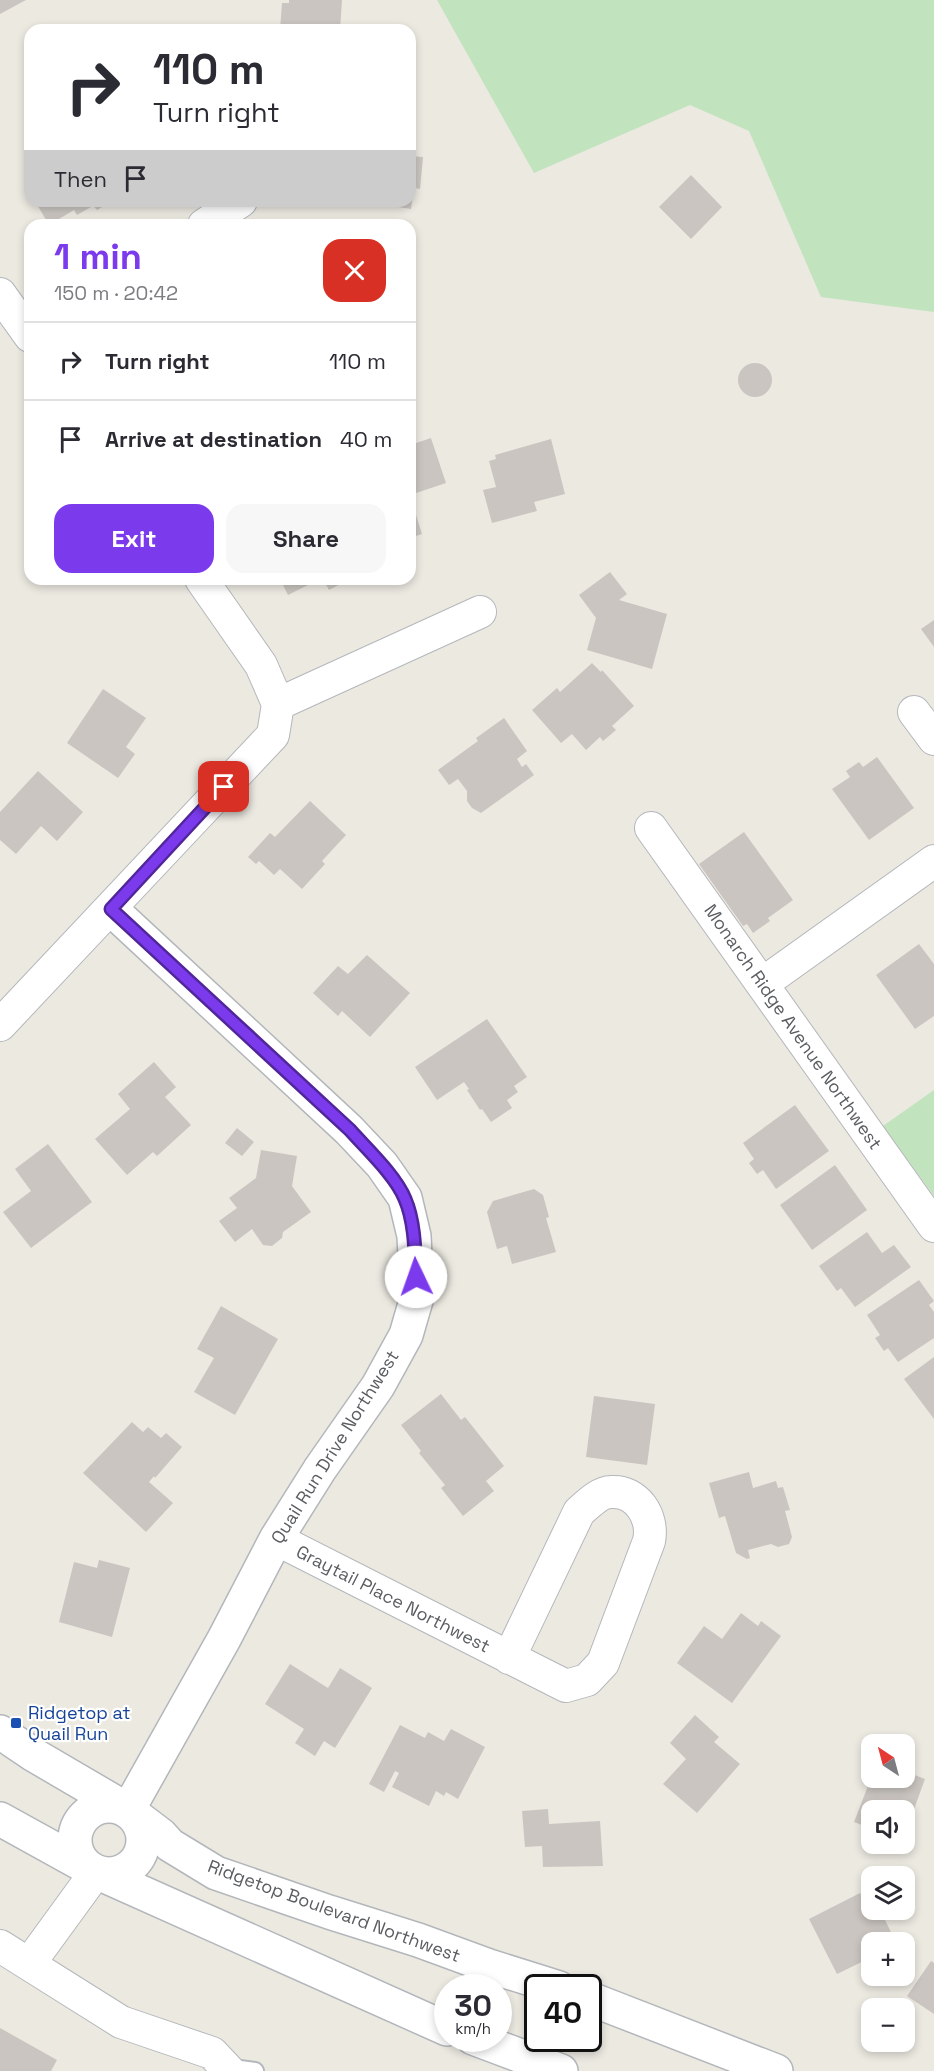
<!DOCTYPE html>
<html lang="en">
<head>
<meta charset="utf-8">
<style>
  :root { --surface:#fff; --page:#f7f7f7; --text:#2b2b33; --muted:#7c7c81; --line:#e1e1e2; --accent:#7c3aed }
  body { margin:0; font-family:"Space Grotesk",sans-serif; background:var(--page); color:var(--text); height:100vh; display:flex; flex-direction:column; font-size:22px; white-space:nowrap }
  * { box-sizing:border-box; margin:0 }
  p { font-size:20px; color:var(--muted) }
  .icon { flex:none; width:33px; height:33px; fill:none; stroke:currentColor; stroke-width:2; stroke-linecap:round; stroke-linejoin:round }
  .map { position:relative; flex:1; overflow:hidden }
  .side { position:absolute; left:24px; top:219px; width:392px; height:366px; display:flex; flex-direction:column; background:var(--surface); border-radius:18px; box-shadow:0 3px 9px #0003 }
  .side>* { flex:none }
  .banner { position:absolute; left:24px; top:24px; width:392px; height:183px; border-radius:18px; box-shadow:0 3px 9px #0003; background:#fff; color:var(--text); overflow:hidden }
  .needle { width:39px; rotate:324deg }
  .controls { position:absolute; left:861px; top:1734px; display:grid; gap:12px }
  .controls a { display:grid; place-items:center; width:54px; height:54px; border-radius:12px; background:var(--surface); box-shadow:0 3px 9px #0003; font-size:30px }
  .speed { position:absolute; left:434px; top:1974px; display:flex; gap:12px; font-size:30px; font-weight:700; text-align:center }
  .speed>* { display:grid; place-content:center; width:78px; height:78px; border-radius:50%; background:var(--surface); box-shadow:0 3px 9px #0003; line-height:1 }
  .speed small { font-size:15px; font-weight:400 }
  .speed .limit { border:3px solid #111; border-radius:9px; background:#fff; color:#111 }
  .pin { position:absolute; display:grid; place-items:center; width:51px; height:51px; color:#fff; margin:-26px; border-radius:12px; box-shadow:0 3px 9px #0006 }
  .me { position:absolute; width:66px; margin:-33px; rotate:357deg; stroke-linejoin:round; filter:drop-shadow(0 0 4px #0008) }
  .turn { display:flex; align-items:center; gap:21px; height:126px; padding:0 30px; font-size:27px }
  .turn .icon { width:78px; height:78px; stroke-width:2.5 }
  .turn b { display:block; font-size:42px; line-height:51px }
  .then { display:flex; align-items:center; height:57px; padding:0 30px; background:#0003; gap:12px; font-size:22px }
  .round { display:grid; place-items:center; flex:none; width:63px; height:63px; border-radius:18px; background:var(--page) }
  .head { display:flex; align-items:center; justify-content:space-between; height:102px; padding:0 30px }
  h1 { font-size:36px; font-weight:800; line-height:45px; color:var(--accent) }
  .primary-button { display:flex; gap:12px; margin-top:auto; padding:12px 30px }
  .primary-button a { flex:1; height:69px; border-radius:18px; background:var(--accent); color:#fff; font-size:24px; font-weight:800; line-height:69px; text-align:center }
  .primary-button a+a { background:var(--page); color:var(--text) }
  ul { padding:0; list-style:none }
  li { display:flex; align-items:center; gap:18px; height:78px; padding:0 30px; border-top:2px solid var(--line) }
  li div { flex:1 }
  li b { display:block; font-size:22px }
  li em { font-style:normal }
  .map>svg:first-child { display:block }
  .green { fill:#c1e3be }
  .building { fill:#cac5c0 }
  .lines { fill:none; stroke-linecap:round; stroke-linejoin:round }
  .lane-casing { stroke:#b4b7bb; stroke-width:20 }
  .street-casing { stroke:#b4b7bb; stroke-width:34 }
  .secondary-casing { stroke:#b3b7bb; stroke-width:36 }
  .lane { stroke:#fff; stroke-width:16 }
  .street { stroke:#fff; stroke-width:32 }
  .secondary { stroke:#fff; stroke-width:33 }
  .route-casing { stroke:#51269a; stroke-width:15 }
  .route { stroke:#7c3aed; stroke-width:10 }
  .transit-dot { fill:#1a4fb4; stroke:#fff; stroke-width:2 }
  .labels { text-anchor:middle; stroke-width:4.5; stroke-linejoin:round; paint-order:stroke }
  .street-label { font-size:18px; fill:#5a5e61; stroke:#fff }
  .transit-label { font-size:18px; fill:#164399; stroke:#fff; text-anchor:start }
</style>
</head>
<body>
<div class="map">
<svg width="934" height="2071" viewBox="0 0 934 2071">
  <rect width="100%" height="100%" fill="#ece9e1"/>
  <path class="green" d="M437,0H934V312L821,297L749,131L690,105L534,173Z
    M934,1090V1196L883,1126Z"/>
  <path class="building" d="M0,0H26L0,14Z
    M289,0H342L340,30H280L282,3H289Z
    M410,156L423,157L420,189L414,188L411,209L366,202L410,201Z
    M691,175L722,207L691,239L659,207Z
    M35,201H113L97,210L90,202L91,207L77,215L74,210L49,225Z
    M738 380a17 17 0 1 1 34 0a17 17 0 1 1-34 0Z
    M431,438L446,483L410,495V445Z
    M551,439L565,494L534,502L537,511L492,523L483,490L496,487L489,461L496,459L495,455Z
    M410,496L422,534L410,538Z
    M610,572L627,594L619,600L667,614L652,669L587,650L596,618L579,595Z
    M280,579H320L288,595Z
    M323,579H350L329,590Z
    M934,620V647L921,629Z
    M592,663L601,672L602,670L634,706L612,726L616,730L603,741L600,737L586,750L572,734L561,743L532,710L557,688L560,692Z
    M103,689L146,718L126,747L135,754L118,778L67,743Z
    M504,718L527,751L517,759L522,767L526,764L534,775L481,813L472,808L467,801V791L458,779L449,785L438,770L478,741L476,738Z
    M877,757L914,808L869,840L832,789L850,777L846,771L859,762L863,767Z
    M38,771L83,812L57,841L41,826L16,854L0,840V812Z
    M310,801L346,835L322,861L325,864L302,889L280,869L274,875L259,861L256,864L248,857L270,833L275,837Z
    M744,832L793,900L768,918L770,921L753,933L747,924L743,926L699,864Z
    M919,944L934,964V1016L915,1029L876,975Z
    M367,955L410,993L370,1037L342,1011L338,1016L313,993L338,966L348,974Z
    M487,1019L527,1077L514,1086L518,1092L507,1100L512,1108L491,1122L482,1109L480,1110L467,1090L469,1089L464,1082L437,1100L415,1067Z
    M154,1062L176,1087L165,1097L191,1125L157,1156L153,1152L127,1175L95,1139L130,1109L118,1094Z
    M795,1105L829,1151L776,1189L763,1170L757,1174L749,1163L754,1159L743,1143Z
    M237,1128L254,1142L242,1156L225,1143Z
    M48,1144L92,1202L31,1248L3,1212L31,1191L15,1169Z
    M261,1150L297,1156L292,1186L311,1212L283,1232L282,1238L272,1246L263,1245L252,1229L235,1242L219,1221L237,1208L229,1198L256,1178Z
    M835,1165L867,1210L812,1250L780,1205Z
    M534,1189L543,1195L549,1217L546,1218L556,1252L512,1264L507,1246L497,1249L487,1212L493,1201Z
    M867,1232L882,1253L894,1245L911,1267L855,1307L841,1288L837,1291L819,1266Z
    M919,1280L934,1301L929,1305L934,1312V1338L898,1362L888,1348L884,1351L875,1338L880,1335L867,1315Z
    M221,1306L278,1339L235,1415L194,1392L214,1358L197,1349Z
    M934,1357V1419L904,1379Z
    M441,1394L461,1420L465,1417L504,1466L486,1481L494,1491L463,1516L441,1488L445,1485L419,1453L421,1451L401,1425Z
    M594,1396L655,1404L647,1465L586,1457Z
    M132,1422L143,1432L148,1427L161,1438L166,1433L182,1447L155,1478L154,1476L149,1482L173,1503L146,1532L83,1473Z
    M749,1472L753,1488L776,1481L778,1488L783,1487L790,1510L785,1511L792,1537L789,1544L778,1547L771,1544L748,1550L750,1558L747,1559L736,1553L725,1516L719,1518L709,1483Z
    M99,1560L130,1568L112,1637L59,1622L74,1562L97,1568Z
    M741,1613L758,1626L761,1621L781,1636L732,1703L677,1663L704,1626L722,1639Z
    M290,1664L328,1688L340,1668L372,1688L335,1748L324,1741L315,1756L295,1743L304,1729L265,1704Z
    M695,1715L719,1737L714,1742L740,1764L697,1813L663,1784L686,1759L670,1743Z
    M400,1725L425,1738L428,1732L444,1741L451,1729L485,1747L458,1799L446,1792L444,1796L436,1791L429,1806L392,1787L399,1773L395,1771L384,1792L369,1784Z
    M904,1771L925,1779L905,1834L904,1810H872V1829L854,1822L871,1778H904Z
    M548,1809L549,1824L600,1821L603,1866L543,1867L542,1846L525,1847L522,1811Z
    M860,1893L871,1914L880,1910L896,1942H872V1957L837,1974L809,1919Z
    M931,1961L934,1963V2014L907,1996Z
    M0,2028L57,2060L51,2071H0Z"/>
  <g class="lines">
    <g class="lane-casing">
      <path id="lane" d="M225,2067L255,2071"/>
    </g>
    <g class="street-casing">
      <path id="street" d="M204,225L241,201
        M0,294L30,336
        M278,704L480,612
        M914,712L934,739
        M651,828L934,1226
        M762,984L934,861
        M0,1025L273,735L278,704L261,665L201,579
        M276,1539L566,1686L587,1680L603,1663L649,1541C654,1517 637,1490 611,1492C600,1492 588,1504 579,1512L509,1658
        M0,1946L121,2022L212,2053L229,2071
        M29,1964L96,1872"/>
    </g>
    <g class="secondary-casing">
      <path id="secondary" d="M111,909L349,1130L382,1165L405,1198L414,1236L417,1297L406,1335L378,1386L320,1469L276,1539L224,1639L128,1810
        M0,1732L34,1755L128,1810L161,1835L170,1845L216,1873L329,1912L418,1940L489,1966L559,1988
        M75 1840a34 34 0 1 1 68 0a34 34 0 1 1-68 0Z
        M0,1819L96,1872L447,2029
        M588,1998L776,2071
        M473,2038L561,2071"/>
    </g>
    <use href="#lane" class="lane"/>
    <use href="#street" class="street"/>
    <use href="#secondary" class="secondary"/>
  </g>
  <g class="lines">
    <g class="route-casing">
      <path id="route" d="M224,787L111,909L350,1130C366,1148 396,1176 405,1199C415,1222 415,1252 416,1277"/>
    </g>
    <use href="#route" class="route"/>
  </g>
  <rect class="transit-dot" x="10" y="1717" width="12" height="12" rx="3"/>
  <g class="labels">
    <g class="street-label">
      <text transform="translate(793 1027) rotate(55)" y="6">Monarch Ridge Avenue Northwest</text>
      <text transform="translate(335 1447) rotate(-58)" y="6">Quail Run Drive Northwest</text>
      <text transform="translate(393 1599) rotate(27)" y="6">Graytail Place Northwest</text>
      <text transform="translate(334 1911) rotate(20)" y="6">Ridgetop Boulevard Northwest</text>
    </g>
    <g class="transit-label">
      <text x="28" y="1719">Ridgetop at<tspan x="28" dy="21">Quail Run</tspan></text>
    </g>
  </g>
</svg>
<div class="controls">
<a><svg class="needle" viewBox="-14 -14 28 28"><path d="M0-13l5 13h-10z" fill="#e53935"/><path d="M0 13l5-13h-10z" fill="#7c7c81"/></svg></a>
<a><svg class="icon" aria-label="sound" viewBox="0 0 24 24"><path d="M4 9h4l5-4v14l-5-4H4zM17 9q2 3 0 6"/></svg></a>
<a><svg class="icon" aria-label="layers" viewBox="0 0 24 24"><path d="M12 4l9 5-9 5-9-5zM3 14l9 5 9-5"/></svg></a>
<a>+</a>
<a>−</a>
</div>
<div class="speed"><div>30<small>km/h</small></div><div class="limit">40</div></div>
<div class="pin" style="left:224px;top:787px;background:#d93025"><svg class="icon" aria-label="arrive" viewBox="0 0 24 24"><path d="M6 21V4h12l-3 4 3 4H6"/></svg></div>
<svg class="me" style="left:416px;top:1277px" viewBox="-20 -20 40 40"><circle r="19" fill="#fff"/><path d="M0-13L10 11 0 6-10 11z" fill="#7c3aed"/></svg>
<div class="banner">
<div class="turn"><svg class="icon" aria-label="right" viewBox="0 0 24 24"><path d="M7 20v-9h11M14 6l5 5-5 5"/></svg><div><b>110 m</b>Turn right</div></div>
<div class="then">Then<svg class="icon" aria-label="arrive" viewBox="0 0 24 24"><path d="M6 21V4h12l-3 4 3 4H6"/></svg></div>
</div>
<section class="side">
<div class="head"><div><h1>1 min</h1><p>150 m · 20:42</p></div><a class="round" style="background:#d93025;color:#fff"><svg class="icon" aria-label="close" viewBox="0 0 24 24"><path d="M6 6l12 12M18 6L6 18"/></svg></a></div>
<ul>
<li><svg class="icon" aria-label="right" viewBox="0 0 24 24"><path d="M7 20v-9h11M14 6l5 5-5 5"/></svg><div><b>Turn right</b></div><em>110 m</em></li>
<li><svg class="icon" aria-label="arrive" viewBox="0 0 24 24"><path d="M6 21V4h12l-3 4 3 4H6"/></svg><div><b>Arrive at destination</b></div><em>40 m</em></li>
</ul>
<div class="primary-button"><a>Exit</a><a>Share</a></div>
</section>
</div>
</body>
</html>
